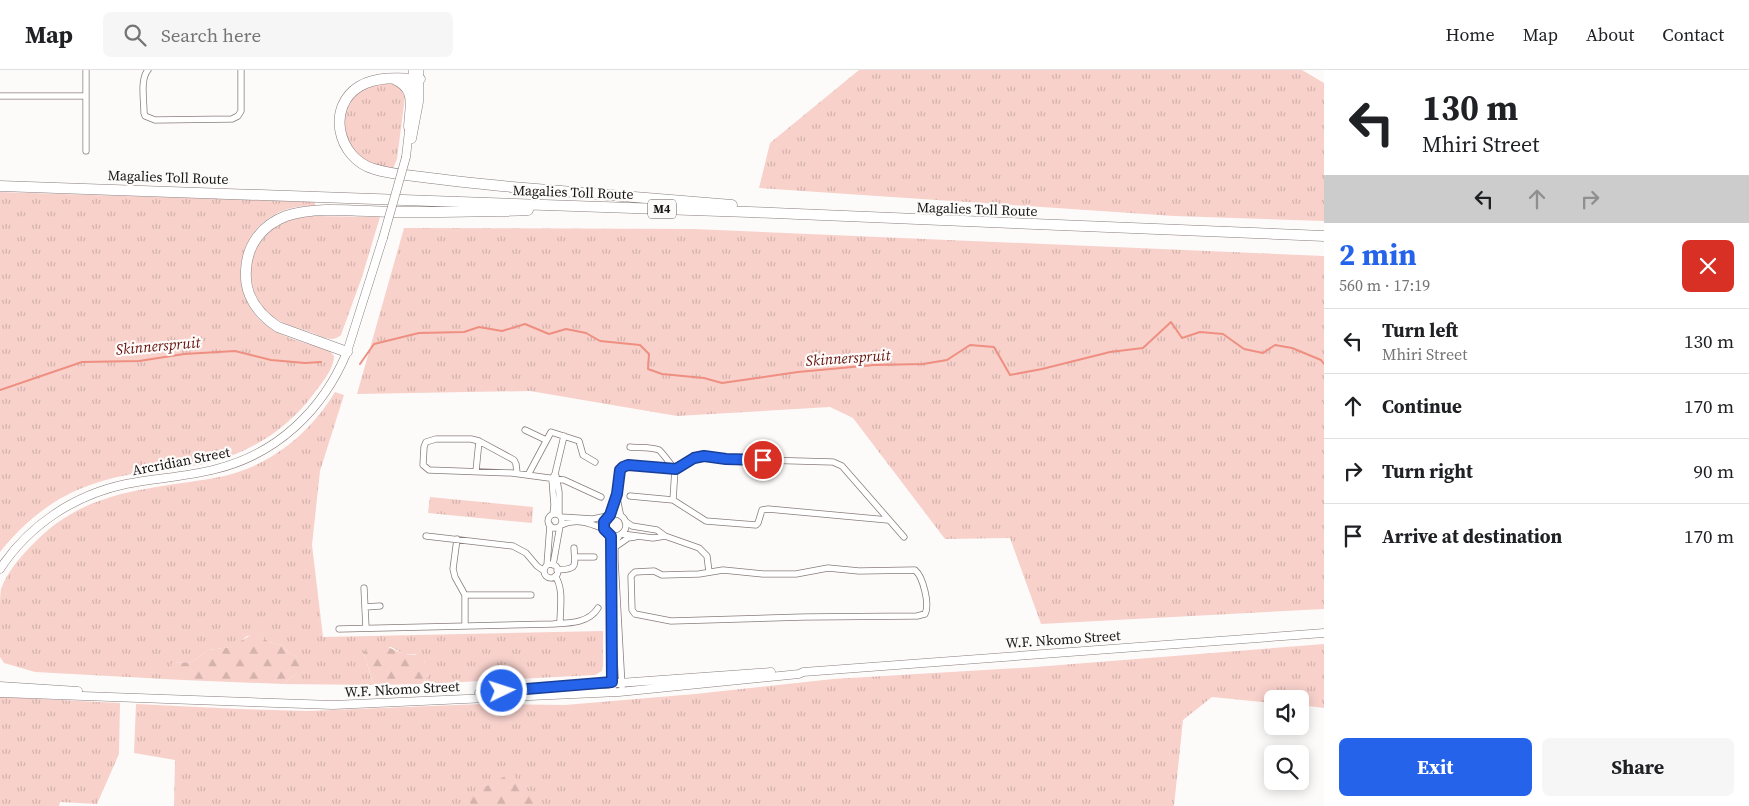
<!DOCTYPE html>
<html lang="en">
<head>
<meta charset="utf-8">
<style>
  :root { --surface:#fff; --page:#f6f6f6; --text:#202124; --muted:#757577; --line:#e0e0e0; --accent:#2563eb }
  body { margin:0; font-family:"Source Serif 4",serif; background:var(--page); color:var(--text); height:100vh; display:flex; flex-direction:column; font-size:19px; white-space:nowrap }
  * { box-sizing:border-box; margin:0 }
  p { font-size:16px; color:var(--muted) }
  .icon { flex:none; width:28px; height:28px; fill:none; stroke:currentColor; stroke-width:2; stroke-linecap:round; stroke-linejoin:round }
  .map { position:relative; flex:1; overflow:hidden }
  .side { display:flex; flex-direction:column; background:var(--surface); width:425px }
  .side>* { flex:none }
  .guide { background:#fff; color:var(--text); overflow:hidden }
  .tools { position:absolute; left:1264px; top:620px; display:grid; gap:10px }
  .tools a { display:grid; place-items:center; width:45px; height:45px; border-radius:8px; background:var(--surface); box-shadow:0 2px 12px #0003; font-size:25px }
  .pin { position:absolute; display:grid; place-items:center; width:42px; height:42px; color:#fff; margin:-21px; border:2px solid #fff; border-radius:50%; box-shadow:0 1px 5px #0007 }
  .me { position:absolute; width:55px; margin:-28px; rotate:86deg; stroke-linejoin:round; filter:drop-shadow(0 0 4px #0008) }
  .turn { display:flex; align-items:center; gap:18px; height:105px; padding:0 15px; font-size:22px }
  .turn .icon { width:65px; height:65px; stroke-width:2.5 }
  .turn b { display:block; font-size:35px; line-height:42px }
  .lanes { display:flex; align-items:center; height:48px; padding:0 15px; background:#0003; justify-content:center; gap:25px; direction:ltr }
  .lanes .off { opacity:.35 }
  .round { display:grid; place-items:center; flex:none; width:52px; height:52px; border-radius:8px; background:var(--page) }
  .overview { display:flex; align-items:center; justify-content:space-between; height:85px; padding:0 15px }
  h1 { font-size:30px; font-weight:700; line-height:38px; color:var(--accent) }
  .cta { display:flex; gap:10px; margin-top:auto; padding:10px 15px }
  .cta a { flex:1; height:58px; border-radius:8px; background:var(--accent); color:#fff; font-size:20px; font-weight:700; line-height:58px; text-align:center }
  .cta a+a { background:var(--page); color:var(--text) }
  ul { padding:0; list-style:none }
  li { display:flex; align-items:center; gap:15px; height:65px; padding:0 15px; border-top:1px solid var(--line) }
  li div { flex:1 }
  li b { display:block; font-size:19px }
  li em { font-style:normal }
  header { display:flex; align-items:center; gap:30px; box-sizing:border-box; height:70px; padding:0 25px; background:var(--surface); border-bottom:1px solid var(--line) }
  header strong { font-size:24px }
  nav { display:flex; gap:28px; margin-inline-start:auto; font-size:18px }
  .search { width:350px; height:45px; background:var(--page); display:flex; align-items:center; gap:12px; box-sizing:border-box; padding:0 18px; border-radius:8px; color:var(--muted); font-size:19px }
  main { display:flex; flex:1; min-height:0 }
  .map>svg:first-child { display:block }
  .grass { fill:url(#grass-tufts) }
  .forest { fill:url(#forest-firs) }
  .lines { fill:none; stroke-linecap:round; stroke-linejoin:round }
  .stream { stroke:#ee8f81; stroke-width:2 }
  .street-casing { stroke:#887d7b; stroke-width:7 }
  .secondary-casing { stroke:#887d7b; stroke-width:9 }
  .highway-casing { stroke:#887d7b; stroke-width:11 }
  .street { stroke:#fff; stroke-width:5.5 }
  .secondary { stroke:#fff; stroke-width:8 }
  .highway { stroke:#fff; stroke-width:10 }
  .secondary-bridge-casing { stroke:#887d7b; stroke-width:9; stroke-linecap:butt }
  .secondary-bridge { stroke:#fff; stroke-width:8 }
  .route-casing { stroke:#184099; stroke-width:12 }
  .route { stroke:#2563eb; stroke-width:9 }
  .labels { text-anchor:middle; stroke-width:4.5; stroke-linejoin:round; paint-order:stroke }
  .shield { fill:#fdfbfa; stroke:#5d5958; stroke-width:1 }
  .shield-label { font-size:12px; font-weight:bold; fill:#181413 }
  .street-label { font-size:14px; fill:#181413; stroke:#fdfbfa }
  .water-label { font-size:15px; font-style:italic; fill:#630f09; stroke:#fdfbfa }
</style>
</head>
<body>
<header>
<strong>Map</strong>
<div class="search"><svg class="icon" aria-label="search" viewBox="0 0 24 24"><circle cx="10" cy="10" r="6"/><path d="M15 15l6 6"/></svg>Search here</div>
<nav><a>Home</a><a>Map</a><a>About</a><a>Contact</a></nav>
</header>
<main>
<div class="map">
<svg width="1324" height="736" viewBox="0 0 1324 736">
  <defs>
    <pattern id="grass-tufts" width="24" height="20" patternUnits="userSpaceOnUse" patternTransform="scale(1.25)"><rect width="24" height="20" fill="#f8d1cb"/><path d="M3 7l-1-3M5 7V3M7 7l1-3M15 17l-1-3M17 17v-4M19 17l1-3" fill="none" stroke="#d4b3ad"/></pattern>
    <pattern id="forest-firs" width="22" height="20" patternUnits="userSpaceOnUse" patternTransform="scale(1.25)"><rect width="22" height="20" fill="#f8d1cb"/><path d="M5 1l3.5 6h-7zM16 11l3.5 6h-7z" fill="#d4b3ad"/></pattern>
  </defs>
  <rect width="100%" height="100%" fill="#fdfbfa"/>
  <path class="grass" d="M859,0H1302L1324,13V151L1174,146L759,118L770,73Z
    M389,12C398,15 402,18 405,27L397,89L393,99C384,98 375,95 367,91C339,75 336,32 366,17C372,14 382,14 389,12Z
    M0,122L315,132V136C301,136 287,137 274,145C235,166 229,222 262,252C280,268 307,273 329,280L334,286C334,300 320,315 312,326C285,362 243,387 198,395C162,401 124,402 90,415C53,428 24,452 0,482Z
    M312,146L380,147L362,207L341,265C333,273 322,267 313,263C299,258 282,255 271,245C240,220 246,169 282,153C292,148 302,148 312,146Z
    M404,158L694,159L1324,186V539L1041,554L1010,468L945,469L853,348L830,337L677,346L530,321L357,324Z
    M335,322L344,325L320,401L312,475L323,567L603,561V596L602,601L595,605L423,614L428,604L424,590L415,584H404L391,577L363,583C369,595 369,604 374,615L283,614L296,604L297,587L288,582L282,575L269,572L259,565L247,566L236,575L230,577L208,580L192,592L172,593L182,603L183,610L35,602L4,593L0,587C0,571 0,554 0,538C0,532 0,525 1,519C7,502 21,486 34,473C77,429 123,422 182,413C202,410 222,408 241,401C281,387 313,358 335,322Z
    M430,427L533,437L532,453L428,443Z
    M1324,574V638L1300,635V629H1272V633L1212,627L1183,650L1174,736H174L175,690L134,683L136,634L239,639L307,641L481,634L565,635L695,624L833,609L1035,597Z
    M0,627L120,633L119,684L97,734L60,732L59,736H0Z"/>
  <path class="forest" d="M253,564L259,565L269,572L282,575L288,582L297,587L300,592L299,598L296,604L283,614L183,610L182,603L172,598L171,595L172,593L192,592L208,580L230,577Z
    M382,576C391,577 397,582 406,584C412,585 416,584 422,586L429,602L423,614L374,615C369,603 369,595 363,583L367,579Z
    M511,703L543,736H471L468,726Z"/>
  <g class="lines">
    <path class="stream" d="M360,294L374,274L419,263L464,262L479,257L502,261L525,254L549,264L566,259L586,263L600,271L640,275L649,284L648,299L662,304L704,308L722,313L798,302L874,295L923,294L947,290L970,275L994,277L1010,305L1042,299L1110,282L1143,278L1171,252L1182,268L1200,262L1223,264L1244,279L1263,283L1275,275L1292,278L1321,290L1324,294
      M0,320L82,292L139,291L184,284L235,281L271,290L305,293L321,292"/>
    <g class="street-casing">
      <path id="street" d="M86,0V81
        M148,0C140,9 144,30 144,43L145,46L155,50L232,49L238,46L241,41V0
        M0,26H86
        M525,360L546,370
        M630,377C638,378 652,377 659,380C661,381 672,396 675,399L673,430
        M476,401L479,371
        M517,403L516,394L514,390L479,371L471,369H436L426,372L424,377L423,395L429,400L512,403L564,410L601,427
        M528,405L551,362L579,371L583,385L595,392
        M556,406L559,422V445
        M630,426L673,430L706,451L756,455L758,453L762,440L768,439L888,450
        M604 455a11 11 0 1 1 22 0a11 11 0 1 1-22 0Z
        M548 451a7 7 0 1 1 14 0a7 7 0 1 1-14 0Z
        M553,444L554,435L552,409L555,404L564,366
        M609,445L616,426
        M621,446C617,433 612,403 625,396L675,399L694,388L704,386L726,389L833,392L842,396L904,467
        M561,447L593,449L607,446
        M625,451L632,456L657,460L665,466L699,478L707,486L709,502
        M561,455C577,448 589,453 604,459
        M622,464L653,468L665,466
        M620,465L615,472V490L622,617
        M426,466L513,476L526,483L537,496L544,501
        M611,466V486
        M457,469L453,499L455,507L465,525V556
        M615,477L628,468L635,467
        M575,487H594
        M544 501a7 7 0 1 1 14 0a7 7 0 1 1-14 0Z
        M547,495L550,455
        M553,495L560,456
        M828,498L859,501L915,500C923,507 930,534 925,544L917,546L804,547L671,551L635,544L632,540L631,506L635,502L654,501L662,505L699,504L723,500L763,504H796Z
        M557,500C578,499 575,497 574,478
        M555,506C564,518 560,539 560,553
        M364,518L366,558
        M612,520L613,622
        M465,525H531
        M365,537L380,536
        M339,559L553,554C570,553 589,553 598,538"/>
    </g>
    <g class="secondary-casing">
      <path id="secondary" d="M413,30V0
        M412,69L419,32V0
        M406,87L410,52
        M0,499C29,455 74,425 126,414C156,408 186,407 216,399C277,384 323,340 347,282L383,168
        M0,616L78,621
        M0,623L333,635L619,622L799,604L803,602L1324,563
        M479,623L771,602"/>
    </g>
    <g class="highway-casing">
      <path id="highway" d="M394,9C417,19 410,36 409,57
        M420,9C400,8 378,6 360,16C326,36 337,88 374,99C389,104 406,105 422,107C452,111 482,114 512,117C585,123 658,129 732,135
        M0,116L749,142L1324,166
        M347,282L278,257C258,244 244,225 246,200C247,175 262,155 286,146C316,136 356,141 388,142C435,142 482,142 528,140"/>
    </g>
    <use href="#street" class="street"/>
    <use href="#secondary" class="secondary"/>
    <use href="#highway" class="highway"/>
    <g class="secondary-bridge-casing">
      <path id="secondary-bridge" d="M383,168L406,87"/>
    </g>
    <use href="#secondary-bridge" class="secondary-bridge"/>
  </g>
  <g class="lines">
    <g class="route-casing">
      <path id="route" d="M502,621L612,612L611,466L604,459V452L610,445L617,424L620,400L623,397L628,395L676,399L694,388L704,386L726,389L763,390"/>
    </g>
    <use href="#route" class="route"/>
  </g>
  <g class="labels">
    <rect class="shield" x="648" y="129.5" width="28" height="19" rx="4"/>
    <g class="shield-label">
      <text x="662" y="143">M4</text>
    </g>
    <g class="street-label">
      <text transform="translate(168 107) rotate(2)" y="5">Magalies Toll Route</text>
      <text transform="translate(573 122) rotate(2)" y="5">Magalies Toll Route</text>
      <text transform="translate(977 139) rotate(2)" y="5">Magalies Toll Route</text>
      <text transform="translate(181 391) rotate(-11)" y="5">Arcridian Street</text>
      <text transform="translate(1063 569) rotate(-4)" y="5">W.F. Nkomo Street</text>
      <text transform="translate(402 619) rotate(-3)" y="5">W.F. Nkomo Street</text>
    </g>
    <g class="water-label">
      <text transform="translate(158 276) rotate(-5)" y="5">Skinnerspruit</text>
      <text transform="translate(848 288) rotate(-4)" y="5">Skinnerspruit</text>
    </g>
  </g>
</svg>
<div class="tools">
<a><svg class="icon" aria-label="sound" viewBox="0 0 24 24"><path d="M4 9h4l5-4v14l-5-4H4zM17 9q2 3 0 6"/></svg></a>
<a><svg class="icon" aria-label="search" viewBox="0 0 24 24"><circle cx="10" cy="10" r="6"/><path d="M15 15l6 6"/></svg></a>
</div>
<div class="pin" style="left:763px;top:390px;background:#d93025"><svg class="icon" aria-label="arrive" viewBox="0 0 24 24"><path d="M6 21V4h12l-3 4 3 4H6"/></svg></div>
<svg class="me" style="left:502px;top:621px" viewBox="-20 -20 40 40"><circle r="17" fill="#2563eb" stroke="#fff" stroke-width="3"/><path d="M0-11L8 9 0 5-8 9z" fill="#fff"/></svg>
</div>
<section class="side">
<div class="guide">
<div class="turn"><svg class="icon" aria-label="left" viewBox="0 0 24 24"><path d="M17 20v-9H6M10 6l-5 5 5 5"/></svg><div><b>130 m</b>Mhiri Street</div></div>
<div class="lanes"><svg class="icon" aria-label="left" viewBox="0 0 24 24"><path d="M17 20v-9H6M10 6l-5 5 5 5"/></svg><svg class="icon off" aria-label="ahead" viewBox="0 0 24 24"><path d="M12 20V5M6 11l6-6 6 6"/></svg><svg class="icon off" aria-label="right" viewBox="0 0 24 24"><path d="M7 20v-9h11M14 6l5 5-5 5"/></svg></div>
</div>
<div class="overview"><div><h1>2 min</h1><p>560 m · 17:19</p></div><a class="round" style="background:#d93025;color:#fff"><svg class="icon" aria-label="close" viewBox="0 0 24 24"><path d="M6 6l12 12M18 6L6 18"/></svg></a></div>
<ul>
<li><svg class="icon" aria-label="left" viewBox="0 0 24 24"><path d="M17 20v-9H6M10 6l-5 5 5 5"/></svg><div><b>Turn left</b><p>Mhiri Street</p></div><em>130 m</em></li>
<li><svg class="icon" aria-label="ahead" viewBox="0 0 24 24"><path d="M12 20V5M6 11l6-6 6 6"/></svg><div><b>Continue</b></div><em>170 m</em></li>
<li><svg class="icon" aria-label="right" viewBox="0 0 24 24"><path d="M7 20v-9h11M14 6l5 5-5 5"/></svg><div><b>Turn right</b></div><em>90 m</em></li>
<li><svg class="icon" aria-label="arrive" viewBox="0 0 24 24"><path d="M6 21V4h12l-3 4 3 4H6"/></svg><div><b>Arrive at destination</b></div><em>170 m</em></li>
</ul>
<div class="cta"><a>Exit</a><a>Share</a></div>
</section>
</main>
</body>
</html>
